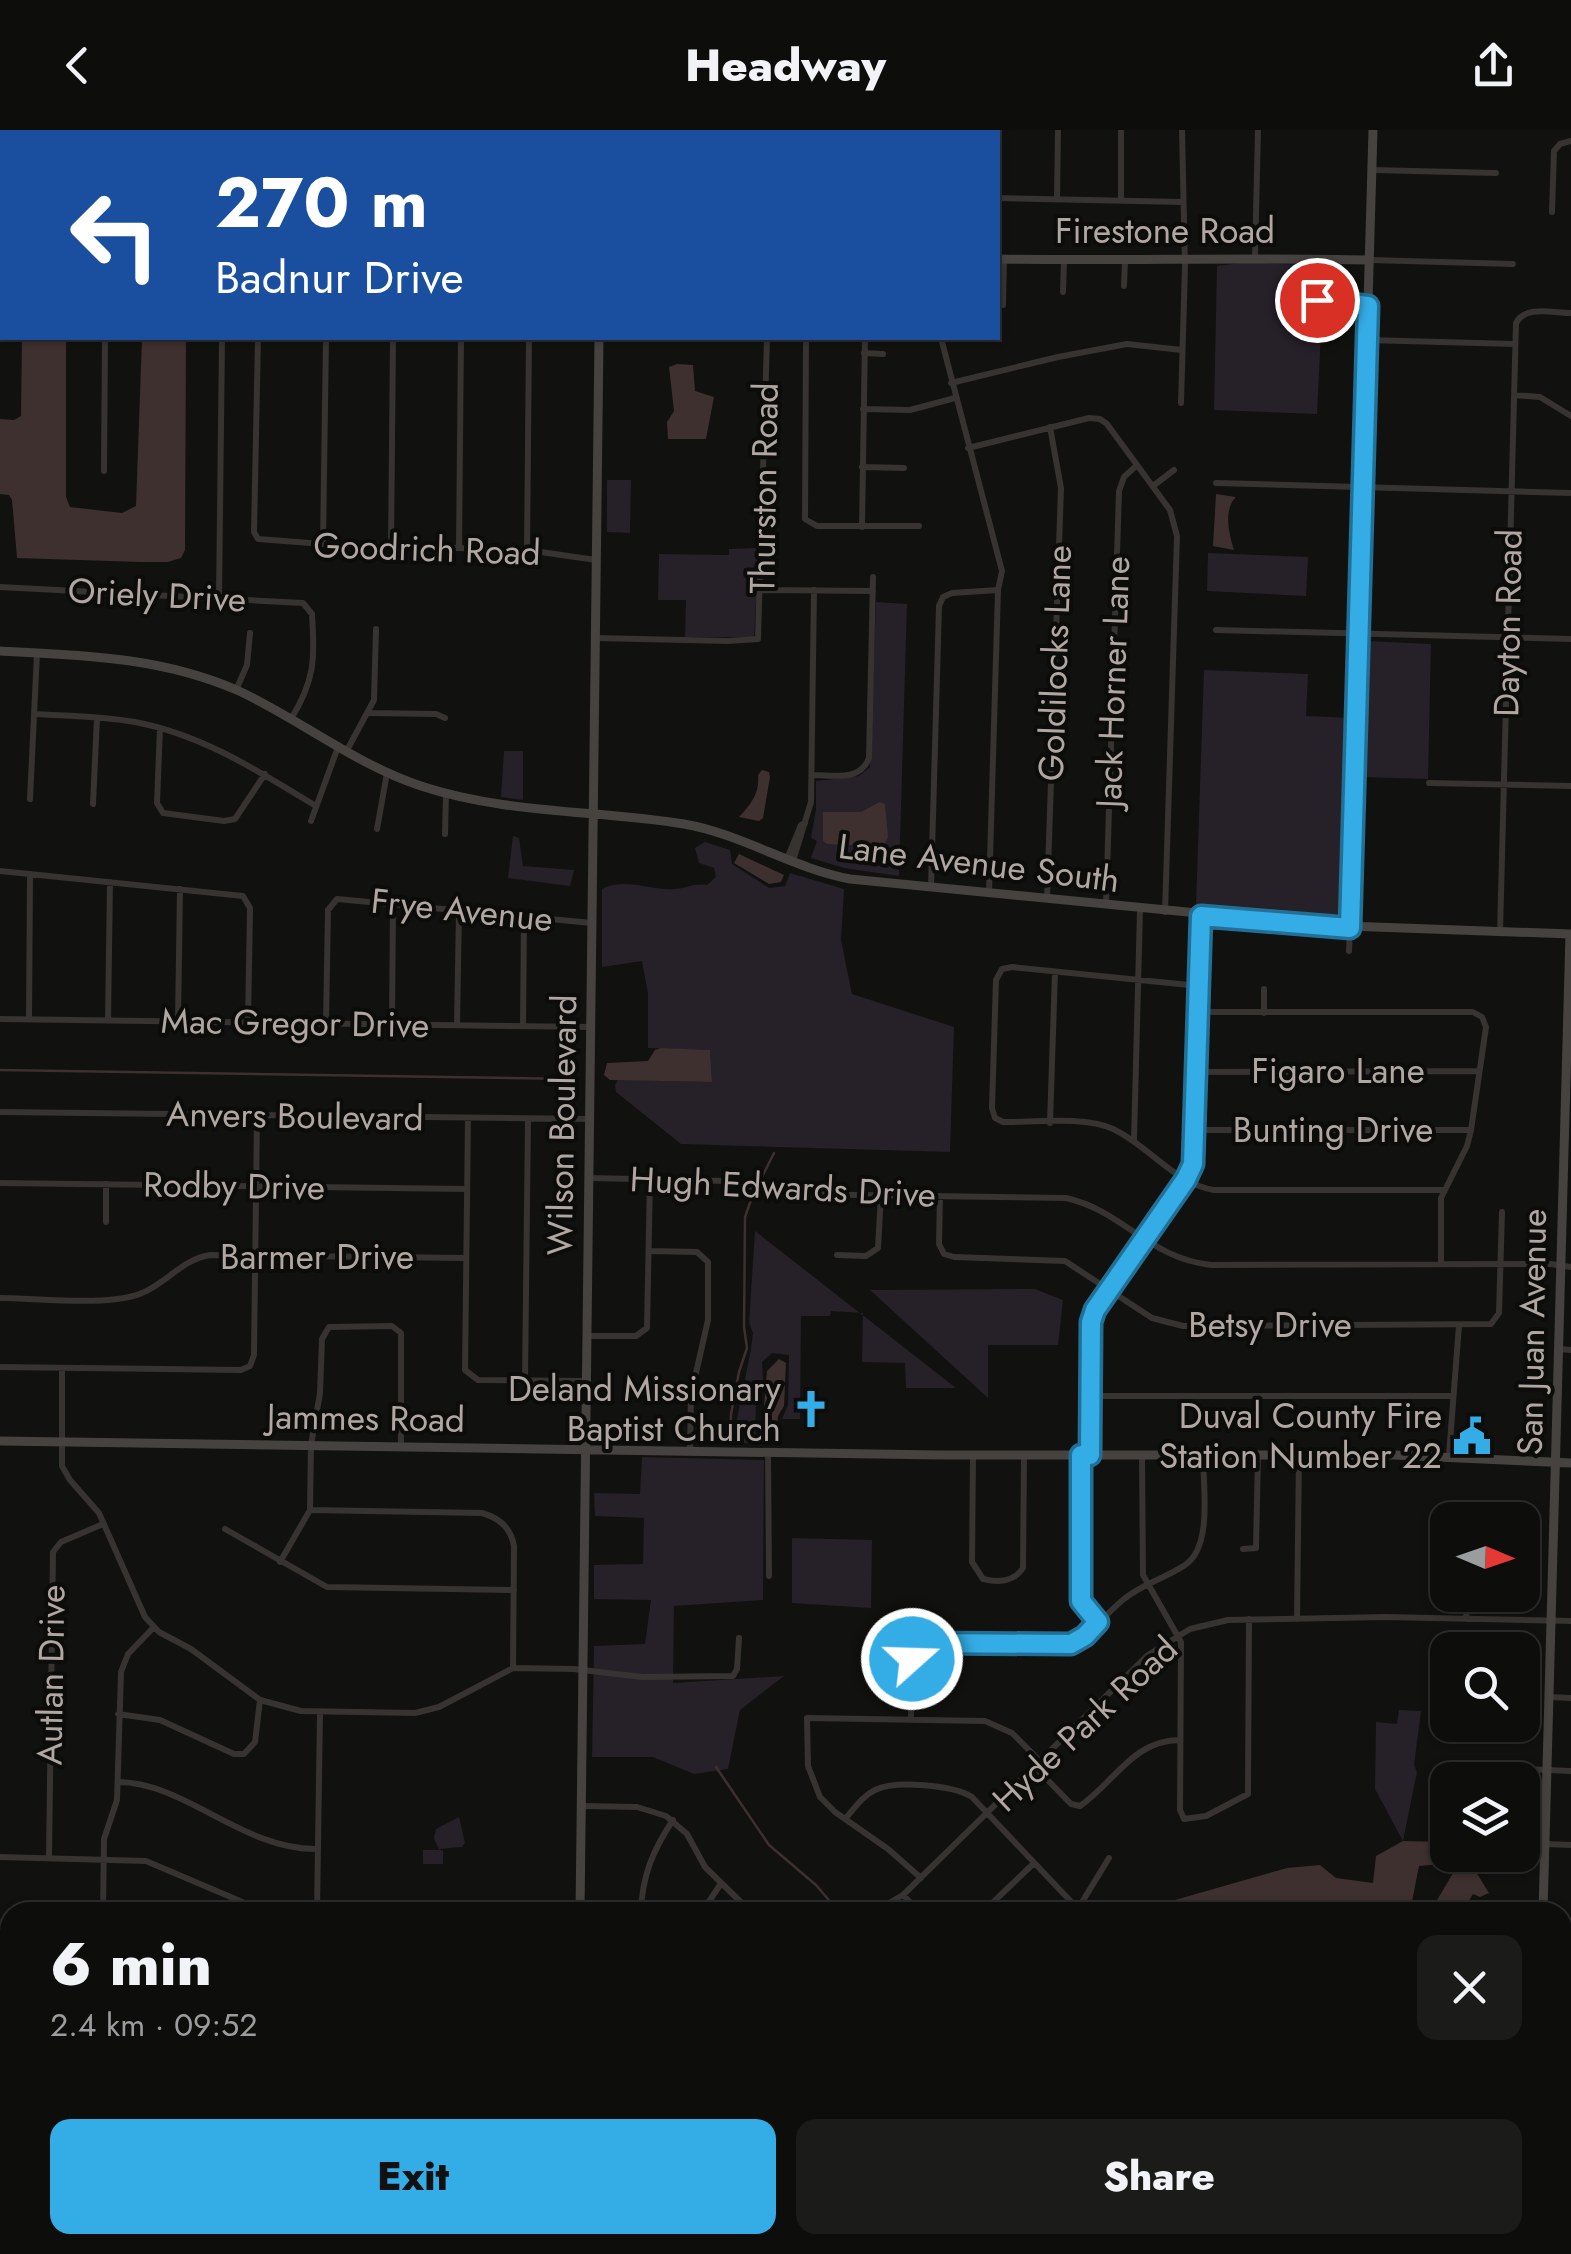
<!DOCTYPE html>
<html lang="en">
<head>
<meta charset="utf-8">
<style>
  :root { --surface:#0d0d0c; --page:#1b1b1a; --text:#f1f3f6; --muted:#9a9c9d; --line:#2d2d2d; --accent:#34ace5 }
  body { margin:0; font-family:Jost,sans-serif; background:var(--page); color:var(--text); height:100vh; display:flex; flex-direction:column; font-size:38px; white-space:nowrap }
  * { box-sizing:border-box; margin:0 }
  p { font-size:32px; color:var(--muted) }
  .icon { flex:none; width:55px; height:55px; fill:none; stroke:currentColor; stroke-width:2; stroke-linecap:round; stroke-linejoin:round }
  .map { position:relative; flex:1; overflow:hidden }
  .drawer { position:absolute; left:0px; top:1772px; width:1572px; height:352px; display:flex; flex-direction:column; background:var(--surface); border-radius:30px 30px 0 0; box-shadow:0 2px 8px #0004,0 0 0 2px var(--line) }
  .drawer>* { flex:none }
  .guide { position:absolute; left:0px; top:0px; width:1000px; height:210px; box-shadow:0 2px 8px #0004,0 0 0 2px var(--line); background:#1a4fa0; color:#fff; overflow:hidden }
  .needle { width:65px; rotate:92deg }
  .controls { position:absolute; left:1430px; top:1372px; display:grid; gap:20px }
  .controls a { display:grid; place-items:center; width:110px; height:110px; border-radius:20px; background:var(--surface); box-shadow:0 2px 8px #0004,0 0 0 2px var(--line); font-size:50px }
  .pin { position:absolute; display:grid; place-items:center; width:85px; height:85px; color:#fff; margin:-42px; border:5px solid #fff; border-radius:50%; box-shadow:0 2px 10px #0007 }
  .me { position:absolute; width:110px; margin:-55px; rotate:70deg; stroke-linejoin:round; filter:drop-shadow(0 0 8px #0008) }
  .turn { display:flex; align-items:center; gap:35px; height:210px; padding:0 50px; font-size:45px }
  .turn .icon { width:130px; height:130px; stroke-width:2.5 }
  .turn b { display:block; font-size:70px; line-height:85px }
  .round { display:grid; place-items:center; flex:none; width:105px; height:105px; border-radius:20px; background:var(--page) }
  .headline { display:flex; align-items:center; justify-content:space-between; height:170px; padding:0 50px }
  h1 { font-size:60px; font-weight:800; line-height:75px }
  .primary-button { display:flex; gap:20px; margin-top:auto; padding:20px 50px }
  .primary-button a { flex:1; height:115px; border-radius:20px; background:var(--accent); color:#111; font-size:40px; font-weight:800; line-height:115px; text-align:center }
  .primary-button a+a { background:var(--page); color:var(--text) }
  header { display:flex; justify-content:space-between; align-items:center; height:130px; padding:0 50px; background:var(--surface); font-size:45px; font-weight:800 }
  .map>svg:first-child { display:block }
  .green { fill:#262028; fill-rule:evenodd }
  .water { fill:#3d302e }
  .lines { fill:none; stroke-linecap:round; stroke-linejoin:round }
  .stream { stroke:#3d302e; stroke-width:2.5 }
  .street { stroke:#363331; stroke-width:6 }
  .secondary { stroke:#46423f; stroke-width:9 }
  .primary { stroke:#55504d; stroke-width:10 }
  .highway { stroke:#66615d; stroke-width:12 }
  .route-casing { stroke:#227095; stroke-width:25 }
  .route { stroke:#34ace5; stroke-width:18 }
  .labels { text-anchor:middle; stroke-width:8; stroke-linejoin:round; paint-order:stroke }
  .street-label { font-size:35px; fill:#b1a7a2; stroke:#0c0c0b }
  .poi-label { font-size:35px; fill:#b1a7a2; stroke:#0c0c0b; text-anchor:end }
</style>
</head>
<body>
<header><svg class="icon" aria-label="back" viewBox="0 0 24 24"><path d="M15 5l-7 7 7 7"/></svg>Headway<svg class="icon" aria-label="share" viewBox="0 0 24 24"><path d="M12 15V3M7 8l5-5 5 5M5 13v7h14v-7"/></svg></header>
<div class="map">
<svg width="1571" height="2124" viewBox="0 0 1571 2124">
  <rect width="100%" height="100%" fill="#111110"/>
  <path class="green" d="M1248,132L1313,136L1310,201H1321L1317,284L1214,280L1217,136Z
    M607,350H631L630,403L607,402Z
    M759,418L754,507H685L686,470H658L659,424L729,425V419Z
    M1208,423L1308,427L1306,466L1207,461Z
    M876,472L907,474L899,746L844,738L811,728L817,711L811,708L816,679V651L859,646L870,637ZM879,672L884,716L830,682H861Z
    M1367,511L1431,514L1428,649L1363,647Z
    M1204,540L1308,544L1306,586L1352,588L1341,787L1196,775Z
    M504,621H523V670L501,667Z
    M513,706L519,708L523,736L574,740L570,756L508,748Z
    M705,712L730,720L732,734L769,758L785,756L790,743L844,759L841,810L852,864L954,897L950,1022L681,1014L616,962L615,955L618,950L712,952L710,920L648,918V864L642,831L602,837V759C625,747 650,761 675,759C688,758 691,753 707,755L716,747L714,738L699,733L695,718Z
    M755,1101L956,1258H906L905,1233L862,1232L863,1183L831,1181L830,1186H801L800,1289H782L788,1275L789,1225L772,1223L762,1232L763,1251L756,1269L755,1313H732L751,1219L753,1203L749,1193Z
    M1035,1159L1063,1170L1058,1215H988V1268L870,1160Z
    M642,1327L764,1330L763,1470L674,1476L673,1553L784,1546L740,1580L728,1639L694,1644L653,1627H592L594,1516L645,1514L651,1470L594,1469V1435L643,1434L644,1388L595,1386L594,1363L640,1364Z
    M792,1408L872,1410L871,1478L792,1473Z
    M1399,1580L1421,1581L1414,1635L1417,1642L1403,1711L1375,1659L1376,1592L1397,1594Z
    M459,1687L465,1713L462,1717L439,1719L443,1721V1734H423V1720H439L434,1708L436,1699Z"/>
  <path class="water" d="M22,208H66V367L70,377L122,383L136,376L142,208H186L185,420L181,428L168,432H140L17,428L12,370L9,365L0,364V289L14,290L21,286Z
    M677,234L693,235L695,261L714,267L706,309H668L667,292L674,281L669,237Z
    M1216,364L1236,367C1223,380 1229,404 1234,420L1213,416Z
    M762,640L769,642L770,647L763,688L759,691L739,687C750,675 760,664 758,645Z
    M879,672L885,674L888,707L884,716L827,714L823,711V682H861Z
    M739,724L784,745L781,752L769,754L734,733Z
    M661,918L710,920L712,952L610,950L604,945L607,933L648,931L655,920Z
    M779,1229L786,1233L784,1276L778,1286L776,1303L767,1306L762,1299L767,1241Z
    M1403,1711L1441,1712L1442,1734L1419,1736L1410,1782H1164L1175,1770L1287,1738L1320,1735L1336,1748L1373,1753L1376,1726Z
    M1459,1733L1476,1742L1489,1763L1480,1767L1473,1764L1462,1782H1430Z
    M878,2115H1023L1017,2124H834Z"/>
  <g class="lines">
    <path class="stream" d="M0,940L576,949
      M761,1049L774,1023
      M730,1314L731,1284L739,1242L747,1218L744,1197L745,1087L751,1070
      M716,1637L769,1715L816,1755L839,1782
      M0,1973L10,1977
      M10,2048V2086
      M20,2115L24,2124"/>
    <path class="street" d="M767,0V2
      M913,0V2
      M931,0V2
      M994,0V2
      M509,2V1
      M1372,40L1496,43
      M998,68L1183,72
      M1057,69L1058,0
      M1121,70V0
      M1552,82L1554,21L1560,14L1571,11
      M1255,127L1258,0
      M1370,130L1513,134
      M1124,156L1125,131
      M1063,162L1064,130
      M1317,171L1368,176
      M1003,175L1004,129
      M0,181L2,180
      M258,208L254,402L258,409L323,414L527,420L596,430
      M806,208L805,389L817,396H919
      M941,208L1002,441L998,460L989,763
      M1367,210L1515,214
      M864,223L883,224
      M951,253L1058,227L1127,214L1182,220
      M1514,265L1540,267L1571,286
      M1181,273L1185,136L1182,0
      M863,279L910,280L955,268
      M968,318L1089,288L1100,289L1107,294L1170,380L1177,406L1165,782
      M862,337L904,338
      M104,341L105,208
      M1216,353L1571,363
      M1153,356L1174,340
      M862,397L865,208
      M323,414L326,208
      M391,417L393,208
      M459,418L461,208
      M527,420L529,208
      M0,457L303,473L312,484C315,529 315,550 291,589
      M761,460L873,461
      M219,468L222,208
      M1216,500L1571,509
      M595,508L728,511L758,509L767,208
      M236,560L247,535L250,503
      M369,583L436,584L445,588
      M34,584C68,586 101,586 135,592C203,605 258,641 316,676
      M160,598L157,673L163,683L224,691L235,689L265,644
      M346,622L374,570L376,499
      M812,645C834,645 860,652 869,628L873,447
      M1429,653L1571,656
      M30,669L37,523
      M93,674L97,588
      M311,691L338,617
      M377,699L387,643
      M445,704L446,663
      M787,729L801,695L805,693
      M793,731L811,672L814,460
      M0,741L243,766L250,778L248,893
      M931,757L939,476L943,467L952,463L998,460
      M1047,769L1061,358L1050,297
      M1106,775L1119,361L1124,347L1137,335
      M1500,802L1516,193C1525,175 1553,183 1571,183
      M1349,821L1350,797
      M1199,856L1012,837L1002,839L996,850L992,978L995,988L1003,992C1034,992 1086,986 1113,999C1148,1015 1175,1054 1214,1060H1443
      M1264,859V883
      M1198,882H1473L1482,887L1486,897L1471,1000L1467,1016L1441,1068V1134
      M0,889L591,897
      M29,890L30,744
      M108,891L110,752
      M178,891L180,759
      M326,893L328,780L337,769L592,793
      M392,894L393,774
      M457,895L459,780
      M523,896L524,786
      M1197,942L1479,941
      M0,982L590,989
      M468,988L465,1240L478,1250L586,1251
      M1050,993L1055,842
      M1195,1000H1471
      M1134,1010L1140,780
      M589,1048L726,1051L786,1064L1066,1068C1124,1081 1148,1128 1211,1135L1551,1134L1571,1137
      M0,1053L467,1059
      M940,1066L939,1114L944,1124L954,1127L1065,1131L1152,1188L1183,1196L1491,1194L1499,1183L1502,1082
      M106,1092V1054
      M650,1121L697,1122L708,1132V1190L691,1265L690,1321
      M837,1125L866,1126L878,1118L881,1065
      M0,1168C37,1168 109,1177 142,1163C168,1152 181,1130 210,1125L466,1128
      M587,1206H636L647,1198L650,1049
      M1559,1219L1571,1220
      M0,1237L241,1240L250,1236L254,1225L257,985
      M62,1238V1336L70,1350L99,1383L145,1487L159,1502L191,1519L260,1570L301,1581L415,1583L439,1577L513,1538L574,1539L642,1547L733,1546L737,1539L739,1508
      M525,1250L528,989
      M1090,1266H1453
      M768,1322L769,1446
      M973,1325L972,1432L983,1449C999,1453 1014,1452 1023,1438L1024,1325
      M1081,1325V1471L1098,1492
      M1090,1325V1198L1093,1185L1186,1049L1193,1033L1201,786
      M1142,1325L1143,1445L1181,1512L1180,1680L1184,1689L1206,1686L1248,1664L1249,1489
      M1449,1325L1459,1195
      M310,1380L482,1383C500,1388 511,1398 514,1416L513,1538
      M225,1399L327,1457L514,1460
      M1243,1419L1256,1418L1258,1325
      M280,1432L310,1380L311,1315L320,1263L322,1209L329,1197L392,1196L401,1203V1316
      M1297,1489L1299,1325
      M1466,1489L1468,1465
      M1549,1567L1571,1568
      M118,1584L160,1590L234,1624H244L255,1612L260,1570
      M911,1589L912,1529L921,1515L1071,1514C1092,1505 1106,1483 1124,1469C1142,1454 1166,1448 1185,1435C1213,1417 1203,1355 1203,1325
      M1035,1637L1071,1674L1080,1676C1115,1652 1133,1610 1180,1610
      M1501,1638L1571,1641
      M118,1652C185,1652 244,1721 318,1719
      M581,1676L637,1677L666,1686L687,1704L705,1737L751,1782
      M845,1689C854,1679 862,1666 875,1660C895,1650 953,1655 972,1667L1078,1779
      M1545,1714L1571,1715
      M0,1727L146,1731L266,1782
      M49,1727L53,1422L61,1412L103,1394
      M921,1748L888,1719L835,1682L820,1667L808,1636L807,1588L985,1591L1012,1603L1040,1631
      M903,1765L920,1782
      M103,1782L104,1709L117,1670L121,1542L128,1524L154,1497
      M317,1782L320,1582
      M641,1782C642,1746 653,1720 673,1690
      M702,1782L720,1755
      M873,1782L903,1765L1148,1525L1190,1499L1228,1490L1385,1487L1571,1491
      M983,1782L1034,1733
      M1076,1782L1109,1728
      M374,2115L379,2124
      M737,2116L759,2121L787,2115
      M96,2121L97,2124
      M1135,2122L1188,2124
      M112,2124L121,2115
      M311,2124L318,2115
      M1259,2124V2115
      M1327,2124V2115
      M1394,2124L1395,2115
      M1463,2124V2115"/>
    <path class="secondary" d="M998,129C1122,131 1245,127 1369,130
      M0,131H2
      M0,521C82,525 163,527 239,561C301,590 355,634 421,656C506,684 596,680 684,694C742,704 792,738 850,749L1320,795L1571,804
      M1350,797L1373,0
      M0,1311L940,1325H1394L1571,1333
      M580,1782L599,208
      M1543,1782L1570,804
      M1562,2025L1571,2026
      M204,2124L213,2115
      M575,2124V2115
      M1134,2124L1140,2115
      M1532,2124L1533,2115"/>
    <path class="primary" d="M0,1884L10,1888
      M508,2115L530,2124"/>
    <path class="highway" d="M593,0L595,2
      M239,2L247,0
      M316,2L324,0
      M345,2L357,0
      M609,2L611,0
      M0,75L2,74
      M0,93H2"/>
  </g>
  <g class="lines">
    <g class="route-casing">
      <path id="route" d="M912,1529L917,1518L927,1513L1071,1514L1085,1506L1098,1492L1081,1471V1325H1090L1091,1192L1095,1180L1186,1049L1193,1034L1201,786L1350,798L1368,176L1317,170"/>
    </g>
    <use href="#route" class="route"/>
  </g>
  <defs>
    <g id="church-bare" transform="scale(3)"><path d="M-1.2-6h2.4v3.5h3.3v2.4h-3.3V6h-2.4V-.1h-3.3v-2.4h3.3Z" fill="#34ace5" stroke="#0c0c0b" stroke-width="2.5" paint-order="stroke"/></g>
    <g id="civic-bare" transform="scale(3)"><path d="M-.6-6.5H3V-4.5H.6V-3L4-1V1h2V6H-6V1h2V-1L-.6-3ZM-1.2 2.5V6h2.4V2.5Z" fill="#34ace5" stroke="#0c0c0b" stroke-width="2.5" paint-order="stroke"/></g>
  </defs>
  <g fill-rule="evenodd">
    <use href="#church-bare" x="811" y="1279"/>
    <use href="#civic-bare" x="1472" y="1306"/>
  </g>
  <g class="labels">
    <g class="street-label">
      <text x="1165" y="113">Firestone Road</text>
      <text transform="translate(764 358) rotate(-89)" y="12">Thurston Road</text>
      <text transform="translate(427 419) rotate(2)" y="12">Goodrich Road</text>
      <text transform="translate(157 465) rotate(3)" y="12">Oriely Drive</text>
      <text transform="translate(1508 493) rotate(-89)" y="12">Dayton Road</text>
      <text transform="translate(1055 533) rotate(-88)" y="12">Goldilocks Lane</text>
      <text transform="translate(1113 552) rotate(-88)" y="12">Jack Horner Lane</text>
      <text transform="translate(979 733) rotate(7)" y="12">Lane Avenue South</text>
      <text transform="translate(462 780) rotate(6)" y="12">Frye Avenue</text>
      <text transform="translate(295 893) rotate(1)" y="12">Mac Gregor Drive</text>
      <text x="1338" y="953">Figaro Lane</text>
      <text transform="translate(295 986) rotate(1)" y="12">Anvers Boulevard</text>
      <text transform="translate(562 995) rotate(-89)" y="12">Wilson Boulevard</text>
      <text x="1333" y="1012">Bunting Drive</text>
      <text transform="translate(234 1056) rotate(1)" y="12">Rodby Drive</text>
      <text transform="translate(783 1057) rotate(3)" y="12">Hugh Edwards Drive</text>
      <text x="317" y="1139">Barmer Drive</text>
      <text x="1270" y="1207">Betsy Drive</text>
      <text transform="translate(1532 1202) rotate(-89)" y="12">San Juan Avenue</text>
      <text transform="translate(366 1288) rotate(1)" y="12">Jammes Road</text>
      <text transform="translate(51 1545) rotate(-89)" y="12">Autlan Drive</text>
      <text transform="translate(1085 1594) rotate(-43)" y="12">Hyde Park Road</text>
    </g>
    <g class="poi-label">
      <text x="781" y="1271">Deland Missionary<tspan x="781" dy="40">Baptist Church</tspan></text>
      <text x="1442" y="1298">Duval County Fire<tspan x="1442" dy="40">Station Number 22</tspan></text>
    </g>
  </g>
</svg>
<div class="controls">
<a><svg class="needle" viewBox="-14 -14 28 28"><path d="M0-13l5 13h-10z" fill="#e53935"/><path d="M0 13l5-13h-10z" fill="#9a9c9d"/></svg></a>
<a><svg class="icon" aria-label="search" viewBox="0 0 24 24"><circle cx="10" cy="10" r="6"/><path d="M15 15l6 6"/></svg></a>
<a><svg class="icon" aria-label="layers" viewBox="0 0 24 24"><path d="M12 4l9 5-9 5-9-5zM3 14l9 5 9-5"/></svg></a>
</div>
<div class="pin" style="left:1317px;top:170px;background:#d93025"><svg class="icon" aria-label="arrive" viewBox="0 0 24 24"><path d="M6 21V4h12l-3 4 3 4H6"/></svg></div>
<svg class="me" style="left:912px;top:1529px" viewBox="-20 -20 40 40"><circle r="17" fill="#34ace5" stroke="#fff" stroke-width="3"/><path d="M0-11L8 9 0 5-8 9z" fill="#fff"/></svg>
<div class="guide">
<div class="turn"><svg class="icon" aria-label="left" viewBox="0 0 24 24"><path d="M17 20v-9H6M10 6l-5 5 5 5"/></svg><div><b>270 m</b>Badnur Drive</div></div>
</div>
<section class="drawer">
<div class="headline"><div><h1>6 min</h1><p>2.4 km · 09:52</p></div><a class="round"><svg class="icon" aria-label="close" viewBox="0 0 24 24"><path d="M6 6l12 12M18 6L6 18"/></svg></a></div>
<div class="primary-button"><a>Exit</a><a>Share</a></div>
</section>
</div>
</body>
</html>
